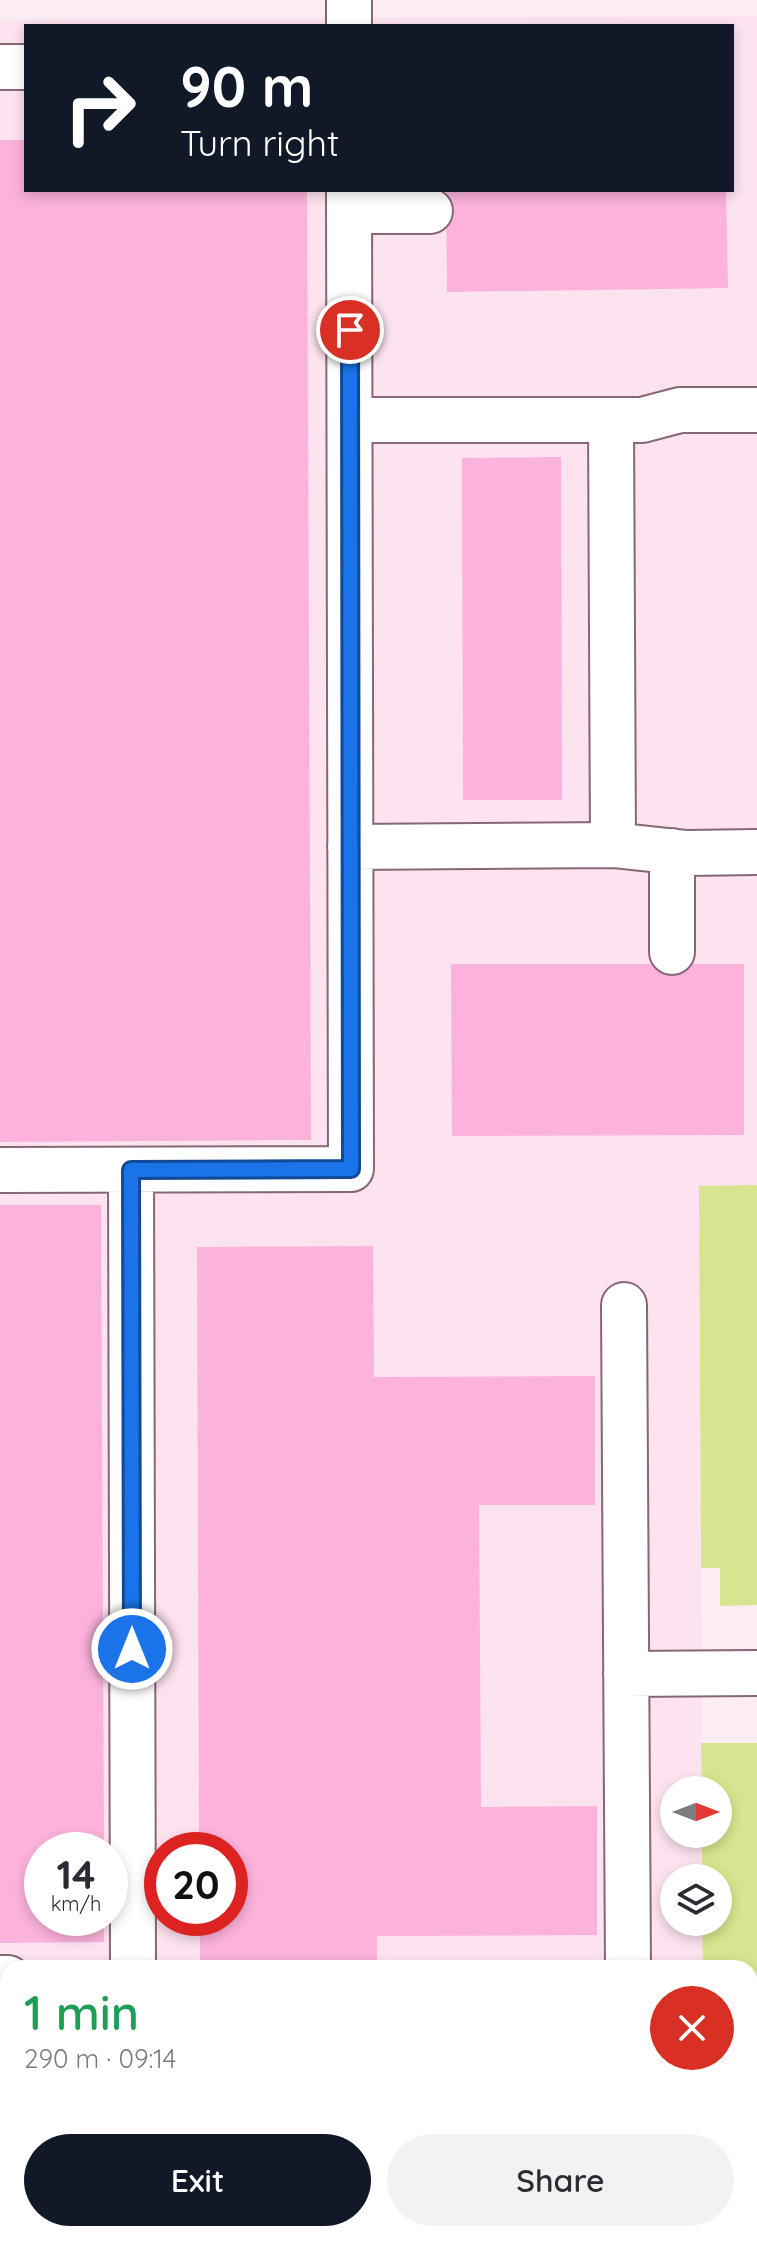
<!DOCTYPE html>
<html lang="en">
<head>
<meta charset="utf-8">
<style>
  :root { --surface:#fff; --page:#f2f2f3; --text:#2b2b33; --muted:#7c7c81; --accent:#111827 }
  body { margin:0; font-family:Quicksand,sans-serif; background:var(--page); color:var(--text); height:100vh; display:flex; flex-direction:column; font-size:30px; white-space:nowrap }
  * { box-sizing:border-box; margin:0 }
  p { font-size:26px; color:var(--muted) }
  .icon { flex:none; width:44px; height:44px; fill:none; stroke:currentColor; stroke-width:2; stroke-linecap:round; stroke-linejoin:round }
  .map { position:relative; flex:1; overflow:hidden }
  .side { position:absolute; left:0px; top:1960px; width:758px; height:282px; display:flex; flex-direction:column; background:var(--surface); border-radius:24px 24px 0 0; box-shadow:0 4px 12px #0003 }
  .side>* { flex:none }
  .banner { position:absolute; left:24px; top:24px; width:710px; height:168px; border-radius:0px; box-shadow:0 4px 12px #0003; background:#111827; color:#fff; overflow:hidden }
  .needle { width:52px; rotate:90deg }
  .buttons { position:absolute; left:660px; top:1776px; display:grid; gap:16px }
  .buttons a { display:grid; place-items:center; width:72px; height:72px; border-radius:50%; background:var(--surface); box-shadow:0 4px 12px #0003; font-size:40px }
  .speed { position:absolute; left:24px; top:1832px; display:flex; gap:16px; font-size:40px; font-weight:700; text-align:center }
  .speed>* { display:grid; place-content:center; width:104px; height:104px; border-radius:50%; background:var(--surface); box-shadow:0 4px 12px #0003; line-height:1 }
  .speed small { font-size:20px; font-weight:400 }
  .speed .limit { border:12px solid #d22; background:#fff; color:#111 }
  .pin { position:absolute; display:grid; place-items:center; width:68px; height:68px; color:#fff; margin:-34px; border:4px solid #fff; border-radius:50%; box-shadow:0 2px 8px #0007 }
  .me { position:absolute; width:88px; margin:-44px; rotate:0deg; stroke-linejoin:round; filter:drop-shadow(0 0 6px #0008) }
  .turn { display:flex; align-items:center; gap:28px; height:168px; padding:0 24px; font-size:36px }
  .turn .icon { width:104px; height:104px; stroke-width:2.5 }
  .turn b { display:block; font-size:56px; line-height:68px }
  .round { display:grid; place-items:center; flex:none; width:84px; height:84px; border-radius:42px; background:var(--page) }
  .overview { display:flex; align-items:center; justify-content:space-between; height:136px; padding:0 24px }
  h1 { font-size:48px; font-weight:600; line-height:60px; color:#1e9e55 }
  .cta { display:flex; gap:16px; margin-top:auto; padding:16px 24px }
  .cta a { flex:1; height:92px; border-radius:48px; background:var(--accent); color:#fff; font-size:32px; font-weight:600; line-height:92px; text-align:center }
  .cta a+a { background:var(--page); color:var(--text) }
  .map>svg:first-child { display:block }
  .built { fill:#fde2f0; fill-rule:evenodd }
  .green { fill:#d8e58e }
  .building { fill:#fcb2db }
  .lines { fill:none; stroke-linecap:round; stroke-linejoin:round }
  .minor-casing { stroke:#876678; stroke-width:48 }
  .minor { stroke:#fff; stroke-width:44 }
  .route-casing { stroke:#114b97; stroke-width:20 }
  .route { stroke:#1a73e8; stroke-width:14 }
</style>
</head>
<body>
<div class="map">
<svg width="757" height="2241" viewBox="0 0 757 2241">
  <rect width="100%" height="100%" fill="#fcedf5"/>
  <path class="built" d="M757,16V1185L699,1186L702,1790H674V1834H702V1878H674V1922H702L703,1968H8V2234H404L370,2241H0V20ZM26,26H732V190H26ZM42,1850H110V1918H42ZM162,1850H230V1918H162Z"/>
  <path class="green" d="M757,1185V1605L720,1606V1568H701L699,1186Z
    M701,1743H757V2162L750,2164V1968H703L702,1922H718V1878H702V1834H718V1790H702Z"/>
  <path class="building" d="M0,140H26V190H307L311,1140L0,1142Z
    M446,190H726L728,288L447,292Z
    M561,457L562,800H463L462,458Z
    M451,964H744V1135L452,1136Z
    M0,1205H101L104,1850H42V1918H104V1942L0,1943Z
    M373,1246L374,1377L595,1376V1505H479L481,1807L597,1806V1935L377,1936V1968H200V1918H230V1850H199L197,1247Z
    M0,2119H8V2221H0Z
    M37,2234H132V2241H37Z"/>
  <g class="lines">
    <g class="minor-casing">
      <path id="minor" d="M349,0V26
        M0,67H26
        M349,211H430
        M350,420H642L680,410H757
        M611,420L613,845
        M350,847L613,845L687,853L757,852
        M672,851V952
        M0,1170L351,1169L349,190
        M131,1170L133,1968
        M624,1305L628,1968
        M626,1674L757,1673
        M0,1978H8
        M750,2225L757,2223
        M300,2234V2241
        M683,2241L713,2234"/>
    </g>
    <use href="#minor" class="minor"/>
  </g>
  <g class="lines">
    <g class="route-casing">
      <path id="route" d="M132,1649L131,1170L351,1169L350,330"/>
    </g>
    <use href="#route" class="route"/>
  </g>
</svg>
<div class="buttons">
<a><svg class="needle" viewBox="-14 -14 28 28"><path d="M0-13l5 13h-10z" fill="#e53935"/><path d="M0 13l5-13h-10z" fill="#7c7c81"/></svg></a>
<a><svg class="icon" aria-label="layers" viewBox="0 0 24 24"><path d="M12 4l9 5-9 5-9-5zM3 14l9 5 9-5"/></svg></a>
</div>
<div class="speed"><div>14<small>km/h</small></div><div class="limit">20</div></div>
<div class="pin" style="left:350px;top:330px;background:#d93025"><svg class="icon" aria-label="arrive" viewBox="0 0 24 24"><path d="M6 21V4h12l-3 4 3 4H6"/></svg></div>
<svg class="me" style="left:132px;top:1649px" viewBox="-20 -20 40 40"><circle r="17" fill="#1a73e8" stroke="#fff" stroke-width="3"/><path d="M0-11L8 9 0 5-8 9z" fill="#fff"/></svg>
<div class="banner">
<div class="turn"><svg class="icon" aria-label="right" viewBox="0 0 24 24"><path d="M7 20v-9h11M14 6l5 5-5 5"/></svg><div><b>90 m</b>Turn right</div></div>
</div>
<section class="side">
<div class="overview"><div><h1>1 min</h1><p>290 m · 09:14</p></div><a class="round" style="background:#d93025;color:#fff"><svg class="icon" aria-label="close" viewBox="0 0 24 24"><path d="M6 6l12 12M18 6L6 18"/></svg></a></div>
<div class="cta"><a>Exit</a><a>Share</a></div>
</section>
</div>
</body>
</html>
